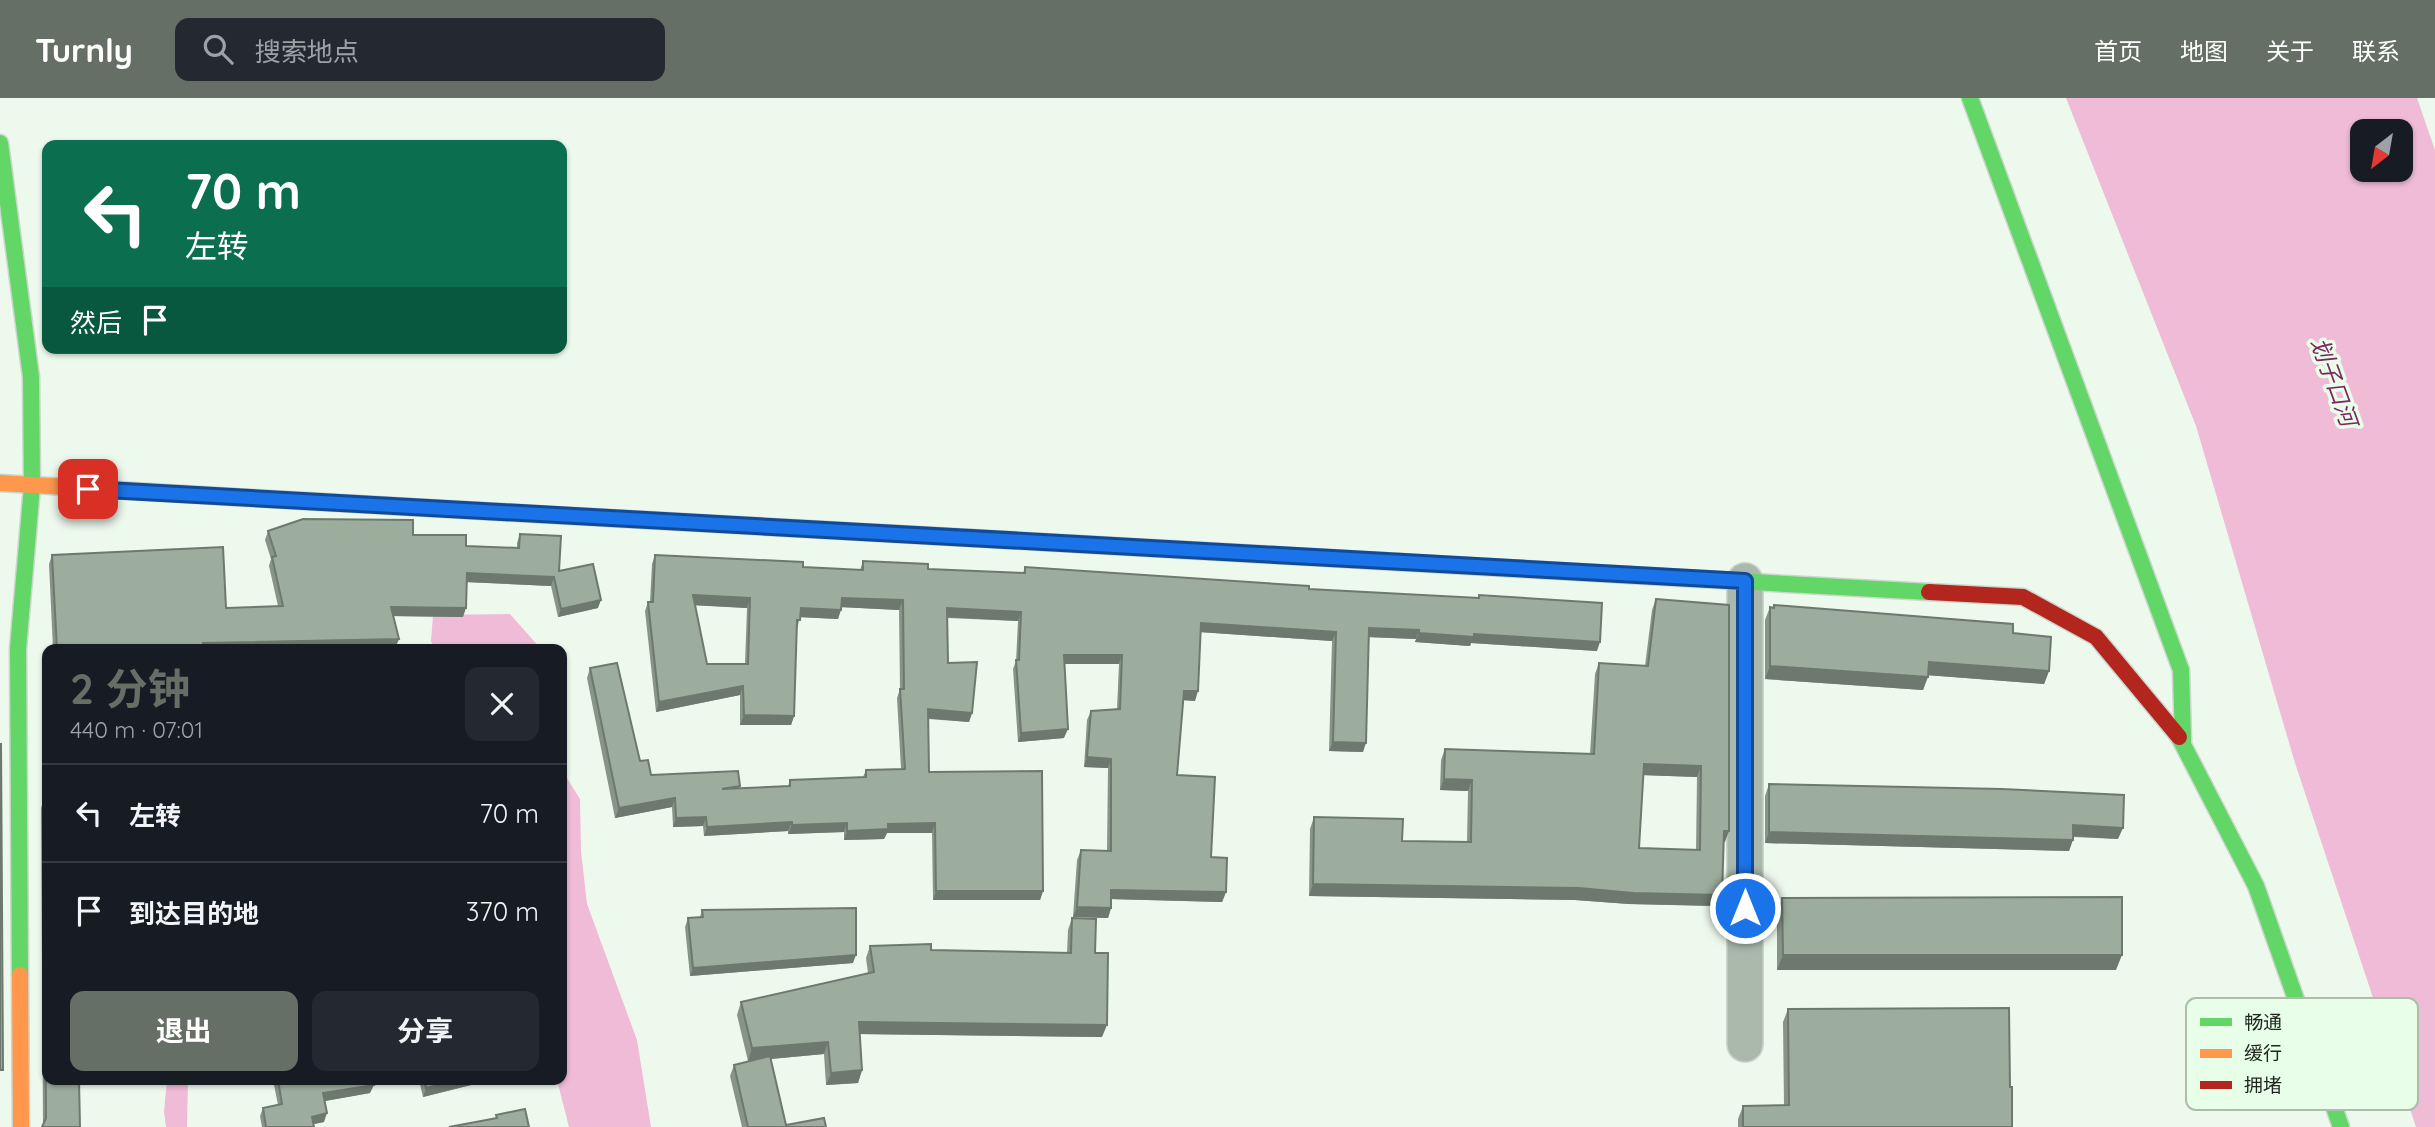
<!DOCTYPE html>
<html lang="zh">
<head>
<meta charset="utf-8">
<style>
  :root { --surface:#171b24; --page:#242831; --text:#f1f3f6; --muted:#9ea1a6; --line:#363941; --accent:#666f66 }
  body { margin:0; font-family:Quicksand,"Noto Sans SC",sans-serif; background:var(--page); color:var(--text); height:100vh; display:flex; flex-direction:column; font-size:26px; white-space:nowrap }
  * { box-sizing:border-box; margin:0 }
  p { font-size:23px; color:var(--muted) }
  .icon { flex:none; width:38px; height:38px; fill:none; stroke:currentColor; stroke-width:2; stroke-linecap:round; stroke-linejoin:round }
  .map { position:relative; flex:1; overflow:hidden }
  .sheet { position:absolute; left:42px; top:546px; width:525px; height:441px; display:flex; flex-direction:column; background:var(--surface); border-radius:14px; box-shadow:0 2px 5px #0004 }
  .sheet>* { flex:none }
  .banner { position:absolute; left:42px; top:42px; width:525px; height:214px; border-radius:14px; box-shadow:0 2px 5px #0004; background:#0b6e4f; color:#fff; overflow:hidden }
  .needle { width:46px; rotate:211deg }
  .fabs { position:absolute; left:2350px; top:21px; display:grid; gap:14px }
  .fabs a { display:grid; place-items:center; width:63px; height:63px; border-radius:14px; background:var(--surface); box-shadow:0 2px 5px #0004; font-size:35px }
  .pin { position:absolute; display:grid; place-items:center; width:60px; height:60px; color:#fff; margin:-30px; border-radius:14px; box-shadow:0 4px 10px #0006 }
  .me { position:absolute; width:77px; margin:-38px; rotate:0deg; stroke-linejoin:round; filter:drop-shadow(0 0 5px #0008) }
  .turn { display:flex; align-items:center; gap:24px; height:147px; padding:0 28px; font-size:32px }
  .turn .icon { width:91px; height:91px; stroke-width:2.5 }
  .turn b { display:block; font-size:49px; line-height:60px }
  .then { display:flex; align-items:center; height:66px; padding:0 28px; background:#0003; gap:14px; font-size:26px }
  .round { display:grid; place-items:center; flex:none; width:74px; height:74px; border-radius:14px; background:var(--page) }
  .head { display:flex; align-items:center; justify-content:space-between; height:119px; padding:0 28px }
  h1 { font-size:42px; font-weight:700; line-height:52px; color:var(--accent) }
  .cta { display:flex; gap:14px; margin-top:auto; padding:14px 28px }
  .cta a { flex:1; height:80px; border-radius:14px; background:var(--accent); color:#fff; font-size:28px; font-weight:700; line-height:80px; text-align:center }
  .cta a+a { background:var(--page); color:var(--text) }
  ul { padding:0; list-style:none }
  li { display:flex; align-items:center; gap:21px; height:98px; padding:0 28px; border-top:2px solid var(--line) }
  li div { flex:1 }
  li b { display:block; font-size:26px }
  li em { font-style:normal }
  header { display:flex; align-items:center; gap:42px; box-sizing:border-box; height:98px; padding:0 35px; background:var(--accent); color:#fff }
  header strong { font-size:33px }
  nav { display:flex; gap:38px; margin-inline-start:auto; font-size:24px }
  .search { width:490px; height:63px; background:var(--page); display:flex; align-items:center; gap:18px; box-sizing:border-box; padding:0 24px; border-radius:14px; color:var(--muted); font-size:26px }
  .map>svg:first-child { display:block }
  .water { fill:#efbbd7; fill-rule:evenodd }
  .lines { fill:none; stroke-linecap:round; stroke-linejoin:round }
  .street-casing { stroke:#cdd6cd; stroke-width:38 }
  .fast-casing { stroke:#cdd6cd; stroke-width:19 }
  .slow-casing { stroke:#cdd6cd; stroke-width:19 }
  .jam-casing { stroke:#cdd6cd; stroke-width:19 }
  .street { stroke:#abb9ac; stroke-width:35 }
  .fast { stroke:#63d668; stroke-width:16 }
  .slow { stroke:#ff974d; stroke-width:16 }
  .jam { stroke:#b3261e; stroke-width:16 }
  .wall { fill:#869587; fill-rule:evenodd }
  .shaded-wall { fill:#6d796e }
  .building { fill:#9cad9d; stroke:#6d796e; stroke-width:2; fill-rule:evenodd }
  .route-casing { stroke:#114b97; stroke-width:18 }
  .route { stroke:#1a73e8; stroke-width:12 }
  .labels { text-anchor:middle; stroke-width:7; stroke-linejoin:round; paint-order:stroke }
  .water-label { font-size:23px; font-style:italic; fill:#7f2560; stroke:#e9fee9 }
  .key { fill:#e9fee9; stroke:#acbdac; stroke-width:2 }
  .key-label { font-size:19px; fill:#1d251d }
</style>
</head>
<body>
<header>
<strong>Turnly</strong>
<div class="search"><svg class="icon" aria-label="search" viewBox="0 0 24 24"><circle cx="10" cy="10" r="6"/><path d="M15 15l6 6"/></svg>搜索地点</div>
<nav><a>首页</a><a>地图</a><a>关于</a><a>联系</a></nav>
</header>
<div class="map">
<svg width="2435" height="1029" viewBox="0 0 2435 1029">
  <rect width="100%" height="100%" fill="#eef9ee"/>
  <path class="water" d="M2066,0H2417L2435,52V1029H2416L2295,665L2196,328ZM2401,33V72H2362V33Z
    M510,516L541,551H435L431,543L433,517Z
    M562,672L580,701L581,753L587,806L637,942L651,1029H569L557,982H562Z
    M167,982H188L187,1029H166L164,1014Z"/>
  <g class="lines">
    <g class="street-casing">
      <path id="street" d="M1745,946V483"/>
    </g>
    <g class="fast-casing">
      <path id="fast" d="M1970,0L2181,572L2183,643
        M0,45L31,279L32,388L18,551L20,877
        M410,409L972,440
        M1399,464L1929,494
        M2179,639L2256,788L2341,1029"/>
    </g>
    <g class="slow-casing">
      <path id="slow" d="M0,385L234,399
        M972,440L1399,464
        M20,877L21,1029"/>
    </g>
    <g class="jam-casing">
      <path id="jam" d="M234,399L410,409
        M1929,494L2023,499L2096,539L2179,639"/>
    </g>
    <use href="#street" class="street"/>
    <use href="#fast" class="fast"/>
    <use href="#slow" class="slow"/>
    <use href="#jam" class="jam"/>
  </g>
  <path class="wall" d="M268,433L413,437L466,448L517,450V445L520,436L598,510L558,519L551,488L467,484L463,519L393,518L399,541L395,550L325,551H53L49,466L52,457L226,510L278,508L269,468L271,461L265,442Z
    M655,457L803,469L860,472L863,463L928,471L1023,475L1025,469L1309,491L1478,500L1479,497L1597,553L1471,545L1470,548L1415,544L1416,541L1369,539L1363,654L1329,653L1332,543L1201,534L1195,603L1183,602L1177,677L1226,794L1222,804L1111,801V810L1108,820L1073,819L1077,762L1081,752L1107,753L1108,670L1084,669L1087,622L1091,613L1117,611L1119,566H1065L1064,640L1018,644L1013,571L1016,563L1018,523L947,520L948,565L972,615L969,624L928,621L929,674L1043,793L1040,802H933L932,735H887L884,741L844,742V734L788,736V733L704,738L703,728L673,729L672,709L615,720L587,580L590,570L640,663L651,677L740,688L739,690L788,688L790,682L863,679L866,672L901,671L897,600L900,591L899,512L841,509L838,521L800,519L797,531L794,618L791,627H740V597L656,614L645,513L648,504H650L652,466ZM695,507L747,510L745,566H707Z
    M1656,501L1725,744H1724L1718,808L1629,806L1575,802L1309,798L1310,731L1314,719L1402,743L1467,744L1468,693L1440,692L1441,662L1445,651L1590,656L1595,576L1599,565L1645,568L1652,512ZM1643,677L1697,679L1696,752L1639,750Z
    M1770,509L2049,573L2044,586L1928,577L1923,592L1765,581V522Z
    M47,563V607H45L44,572Z
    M1769,686L2118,741L2073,739L2069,753L1765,745V698Z
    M44,701L79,982L43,1028L41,710Z
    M1782,800L2116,872H1777V815Z
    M702,812L853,865L690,878L685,829L688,820L700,819Z
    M1072,820L1095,855L1102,939L860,936L862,972L858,985L826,987L824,956L771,961L786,1027L826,1029H742L730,978L734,967L754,962L748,963L737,917L741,904L868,875L866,860L870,848L931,852L1067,855L1068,832Z
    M1788,911L2010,989L2012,1029H1738V1021L1743,1008L1784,1007L1783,924Z
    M273,982H373L370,995L324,1003V1024L314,1026V1029H262L260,1018L263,1010L278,1007Z
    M419,982H491L423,999Z"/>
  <path class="shaded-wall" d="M467,475L554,479L551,488L464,484Z
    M693,497L750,500L747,510L689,507Z
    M842,500L903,502L899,512L839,509Z
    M601,502L598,510L558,519L561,511Z
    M391,509L466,510L463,519L388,518Z
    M801,510L841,512L838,521L797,519Z
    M947,510L1021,514L1018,523L943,519Z
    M1201,525L1336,534L1332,543L1198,534Z
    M1369,530L1419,532L1416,541L1366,539Z
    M1419,535L1474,536L1600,544L1597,553L1471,545L1470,548L1415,544Z
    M399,541L395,550L326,551H201L203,545Z
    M1064,557H1122L1119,566H1061Z
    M1929,564L2049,573L2044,586L1925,577Z
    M1770,568L1928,579L1923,592L1765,581Z
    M743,588L740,597L656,614L659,604Z
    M1184,593H1198L1195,603L1181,602Z
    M928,611L972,615L969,624L924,620Z
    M744,617L794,618L791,627H740Z
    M1068,631L1064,640L1018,644L1021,635Z
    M1333,644L1366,645L1363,654L1329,653Z
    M1087,659L1111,661L1108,670L1084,669Z
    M1644,666L1701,668L1697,679L1640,677Z
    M1444,681L1472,682L1468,693L1440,692Z
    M675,700L672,709L615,720L619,710Z
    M706,719L703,728L673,729L676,720Z
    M792,724L788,733L704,738L707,729Z
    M847,725L844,734L788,736L792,727Z
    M935,725L932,735H887L884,741L844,742L847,733L888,726Z
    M2073,727L2123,730L2118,741L2069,738Z
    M1724,733H1729L1725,744H1720Z
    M1769,734L2073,742L2069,753L1765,745Z
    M1313,786L1579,790L1722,797L1718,808L1629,806L1575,802L1309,798Z
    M1111,792L1226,794L1222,804L1108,801Z
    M936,793H1043L1040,802H933Z
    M1077,809L1111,810L1108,820L1073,819Z
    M856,857L853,865L690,878L693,870Z
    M1783,857H2122L2116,872H1777Z
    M859,924L1107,927L1102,939L854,936Z
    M828,944L824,956L748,963L752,950Z
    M862,972L858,985L826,987L831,975Z
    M460,982H491L423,999L426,990Z
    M374,987L370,995L320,1004L323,995Z
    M327,1015L324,1024L309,1027L312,1019Z"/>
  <path class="building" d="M303,421L413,422V437H466V448L519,450L520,436L561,438L559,473L593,466L601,502L561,511L554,479L467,475L466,510L391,509L399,541L203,545V551H57L52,457L223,449L226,510L283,508L272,459L276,458L268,433Z
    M655,457L803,464V469L863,472V463L928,466V471L1025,475V469L1309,488V491L1479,500V497L1602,505L1600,544L1474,536V539L1419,535V532L1369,530L1366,645L1333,644L1336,534L1201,525L1198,593H1184L1177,677L1215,679L1211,759L1227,760L1226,794L1111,792V810L1077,809L1081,752L1111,753V661L1087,659L1091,613L1120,611L1122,557H1064L1068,631L1021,635L1016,562H1019L1021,514L947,510L948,565L977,564L972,615L928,611L929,674L1042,673L1043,793H936L935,725L888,726V731L847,733V725L792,727V724L707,729L706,719L676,720L675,700L619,710L590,570L617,565L640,663L648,662L651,677L738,673L740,688L722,691L790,688V682L866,679V672L905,671L900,591H904L903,502L842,500L841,512L801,510L800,522H797L794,618L744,617L743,588L659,604L648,504H653ZM693,497L750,500L748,566H707Z
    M1656,501L1729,507V733H1724L1722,797L1633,795L1579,790L1313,786L1314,719L1403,721L1402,743L1471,744L1472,682L1444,681L1445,651L1594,656L1599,565L1648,568ZM1644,666L1701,668L1700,752L1639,750Z
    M1774,507L2013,526V535L2051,539L2049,573L1929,564L1928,579L1770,568V509L1774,510Z
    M0,646H1L3,972H0Z
    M1769,686L2002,691L2124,697L2123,730L2073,727V742L1769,734Z
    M44,701H47V982H79L80,1029H42L46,1020Z
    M2122,799V857H1783L1782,800Z
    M856,810V857L693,870L688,820L703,819L702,812Z
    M1072,820L1096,821L1095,855H1108L1107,927L859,924L862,972L831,975L828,944L752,950L741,904L874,874L870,848L931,846V852L1071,855Z
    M2009,910L2010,989H2012V1029H1743V1008L1789,1007L1788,911Z
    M770,958L786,1027L824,1020L826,1029H748L734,967Z
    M278,982H373L374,987L323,995L327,1015L312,1019L314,1029H266L263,1010L282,1006Z
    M424,982H460L426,990Z
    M525,1011L529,1029H449L497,1020L496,1017Z"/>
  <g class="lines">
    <g class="route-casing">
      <path id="route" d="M88,391L1745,483V810"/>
    </g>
    <use href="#route" class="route"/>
  </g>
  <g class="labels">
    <g class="water-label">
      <text transform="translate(2334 284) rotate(70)" y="8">划子口河</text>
    </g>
  </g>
  <rect x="2186" y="900" width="232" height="112" rx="10" class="key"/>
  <rect x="2200" y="920" width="32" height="8" fill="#63d668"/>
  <rect x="2200" y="951" width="32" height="9" fill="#ff974d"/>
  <rect x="2200" y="983" width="32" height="8" fill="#b3261e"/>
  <g class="key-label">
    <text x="2244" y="931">畅通</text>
    <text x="2244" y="962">缓行</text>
    <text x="2244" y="994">拥堵</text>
  </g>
</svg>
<div class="fabs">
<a><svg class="needle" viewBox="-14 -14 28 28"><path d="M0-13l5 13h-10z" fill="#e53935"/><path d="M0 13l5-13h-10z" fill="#9ea1a6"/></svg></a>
</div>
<div class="pin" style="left:88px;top:391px;background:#d93025"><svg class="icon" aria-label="arrive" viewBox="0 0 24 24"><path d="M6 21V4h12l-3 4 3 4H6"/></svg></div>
<svg class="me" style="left:1745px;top:810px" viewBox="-20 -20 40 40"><circle r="17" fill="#1a73e8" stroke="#fff" stroke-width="3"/><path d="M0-11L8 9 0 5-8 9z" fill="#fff"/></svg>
<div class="banner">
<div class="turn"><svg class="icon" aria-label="left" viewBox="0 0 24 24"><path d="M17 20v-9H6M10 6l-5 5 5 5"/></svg><div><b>70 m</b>左转</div></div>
<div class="then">然后<svg class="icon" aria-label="arrive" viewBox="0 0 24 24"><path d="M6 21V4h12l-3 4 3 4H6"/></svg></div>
</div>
<section class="sheet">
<div class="head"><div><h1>2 分钟</h1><p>440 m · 07:01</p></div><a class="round"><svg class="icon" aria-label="close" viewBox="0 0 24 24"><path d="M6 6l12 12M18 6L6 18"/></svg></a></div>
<ul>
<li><svg class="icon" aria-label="left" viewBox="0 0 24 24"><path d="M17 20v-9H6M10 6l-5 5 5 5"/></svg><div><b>左转</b></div><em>70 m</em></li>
<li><svg class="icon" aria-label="arrive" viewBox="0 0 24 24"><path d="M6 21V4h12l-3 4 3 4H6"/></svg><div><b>到达目的地</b></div><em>370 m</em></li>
</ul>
<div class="cta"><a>退出</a><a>分享</a></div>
</section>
</div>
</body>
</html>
